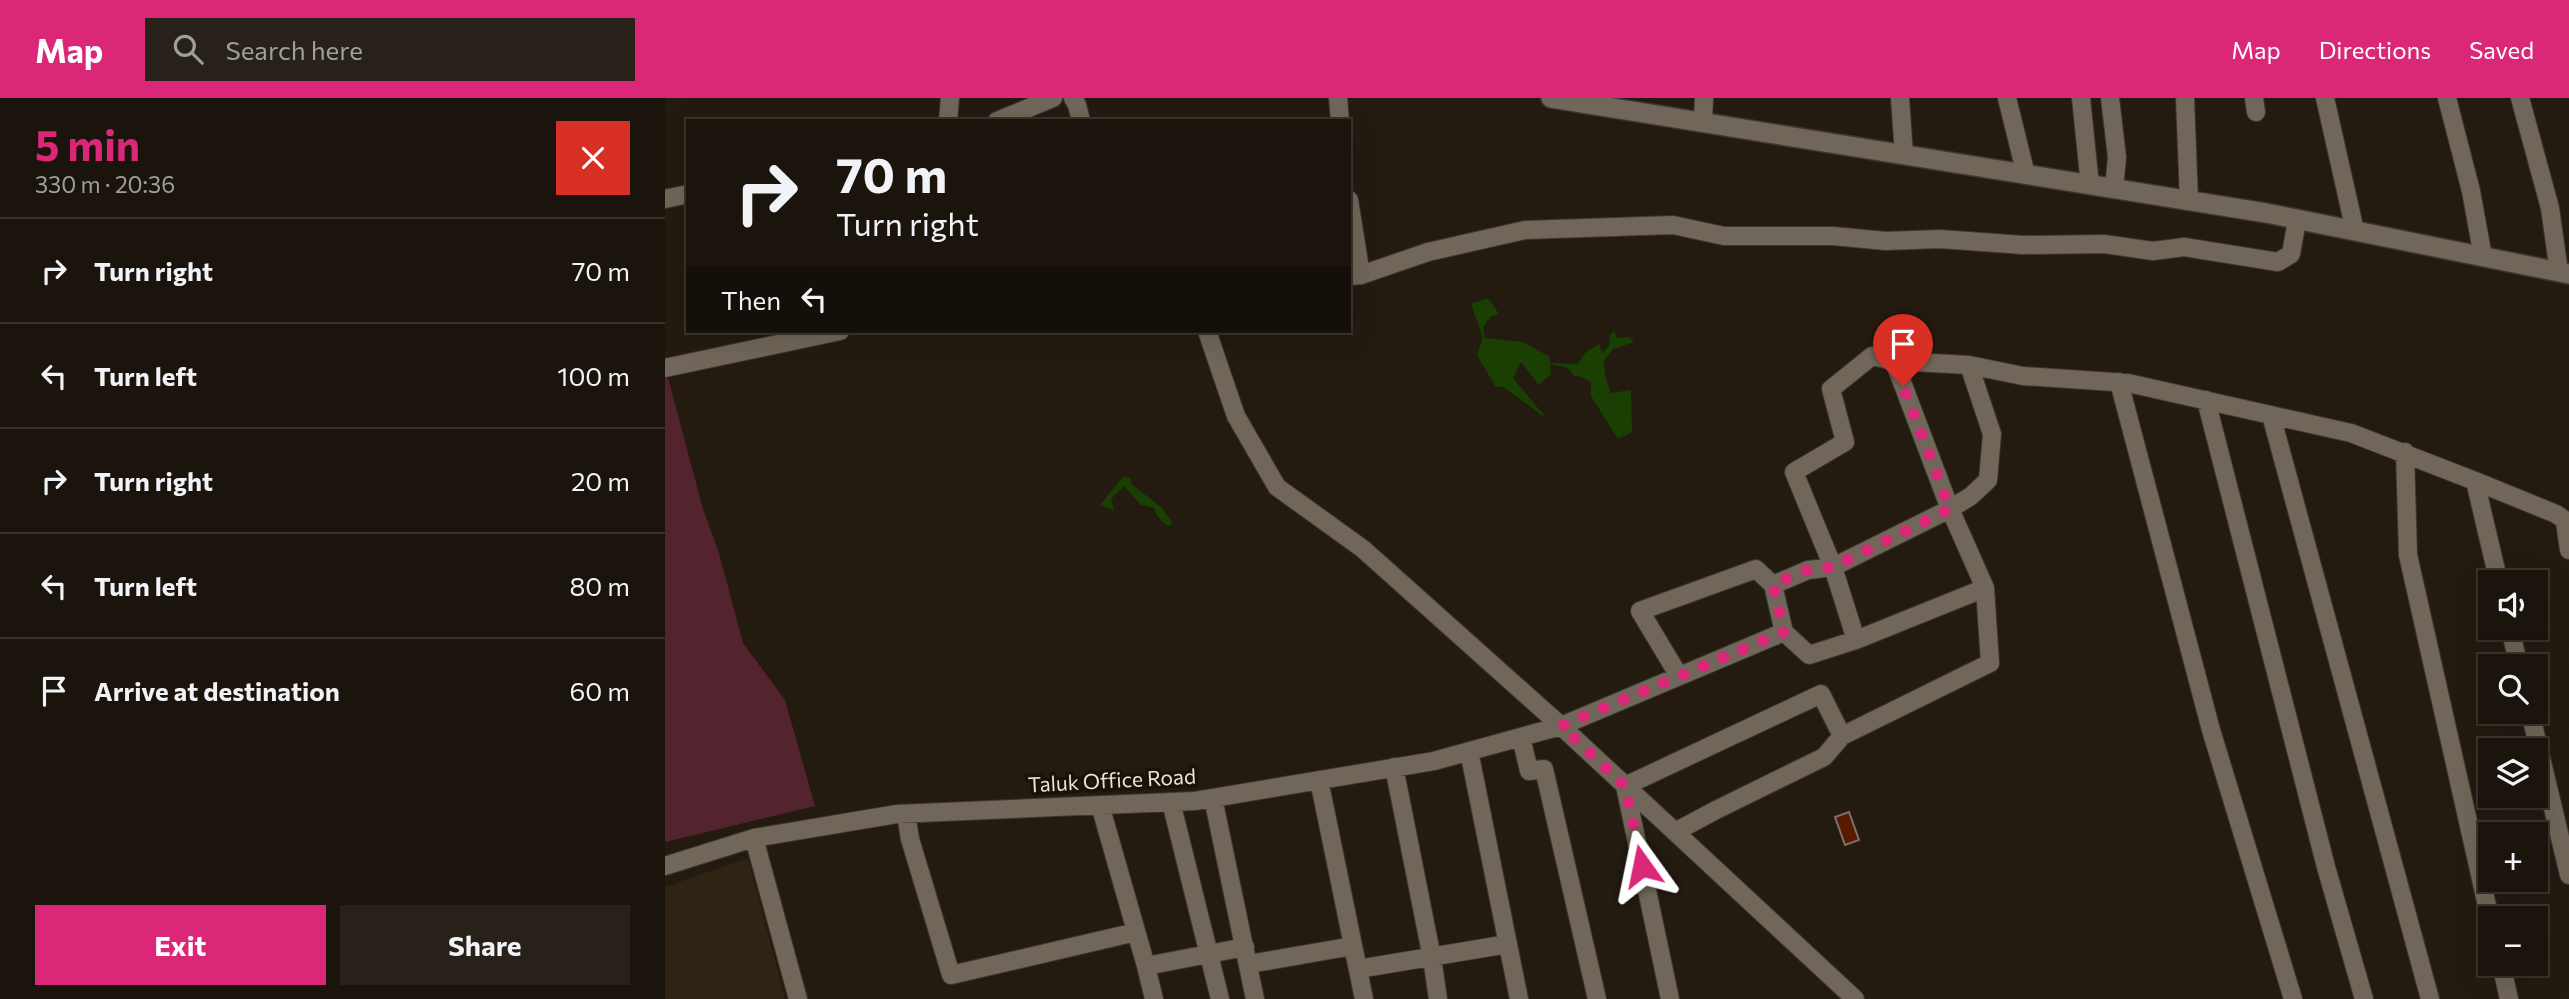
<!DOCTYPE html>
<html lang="en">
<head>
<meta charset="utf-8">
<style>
  :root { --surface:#1a140c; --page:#27211a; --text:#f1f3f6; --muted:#9f9e9d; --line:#38332d; --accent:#db2777 }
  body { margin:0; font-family:Commissioner,sans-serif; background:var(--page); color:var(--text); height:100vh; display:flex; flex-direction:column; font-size:26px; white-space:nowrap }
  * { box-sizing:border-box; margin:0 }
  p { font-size:23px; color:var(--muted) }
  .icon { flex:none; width:38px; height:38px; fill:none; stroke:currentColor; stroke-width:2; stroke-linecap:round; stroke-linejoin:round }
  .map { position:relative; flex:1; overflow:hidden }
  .drawer { display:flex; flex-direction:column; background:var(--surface); width:665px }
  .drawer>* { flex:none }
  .banner { position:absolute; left:21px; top:21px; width:665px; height:214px; border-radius:0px; box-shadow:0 7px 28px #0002,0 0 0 2px var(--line); background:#1a140c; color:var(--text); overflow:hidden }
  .fabs { position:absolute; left:1813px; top:472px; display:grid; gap:14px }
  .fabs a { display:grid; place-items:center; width:70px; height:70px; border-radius:0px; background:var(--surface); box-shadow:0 7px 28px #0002,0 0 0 2px var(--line); font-size:35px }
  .pin { position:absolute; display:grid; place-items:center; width:60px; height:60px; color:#fff; margin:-72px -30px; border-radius:50% 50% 50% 0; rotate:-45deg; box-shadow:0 0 7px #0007 }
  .pin .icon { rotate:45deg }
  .me { position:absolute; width:77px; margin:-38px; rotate:348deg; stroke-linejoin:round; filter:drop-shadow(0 0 5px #0008) }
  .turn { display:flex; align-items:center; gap:24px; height:147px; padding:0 35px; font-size:32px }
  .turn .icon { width:91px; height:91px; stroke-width:2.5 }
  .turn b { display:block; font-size:49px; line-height:60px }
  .then { display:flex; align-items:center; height:66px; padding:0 35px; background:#0003; gap:14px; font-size:26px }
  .round { display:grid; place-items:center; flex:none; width:74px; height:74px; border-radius:0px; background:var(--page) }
  .overview { display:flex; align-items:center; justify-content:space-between; height:119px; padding:0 35px }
  h1 { font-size:42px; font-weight:700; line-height:52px; color:var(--accent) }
  .cta { display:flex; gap:14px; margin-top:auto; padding:14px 35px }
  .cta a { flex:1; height:80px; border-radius:0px; background:var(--accent); color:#fff; font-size:28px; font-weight:700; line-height:80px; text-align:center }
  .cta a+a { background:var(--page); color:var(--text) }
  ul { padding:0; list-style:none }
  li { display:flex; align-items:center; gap:21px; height:105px; padding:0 35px; border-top:2px solid var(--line) }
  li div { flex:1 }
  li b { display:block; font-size:26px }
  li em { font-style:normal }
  header { display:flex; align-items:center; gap:42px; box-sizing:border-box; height:98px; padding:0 35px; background:var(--accent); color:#fff }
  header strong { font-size:33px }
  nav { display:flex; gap:38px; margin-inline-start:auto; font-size:24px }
  .search { width:490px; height:63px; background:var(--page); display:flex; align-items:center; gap:18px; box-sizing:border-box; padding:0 24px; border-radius:0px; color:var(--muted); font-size:26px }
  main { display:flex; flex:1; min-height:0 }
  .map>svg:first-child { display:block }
  .built { fill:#2f2313 }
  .green { fill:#53232e }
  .water { fill:#194002 }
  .building { fill:#581900; stroke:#806f69; stroke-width:2 }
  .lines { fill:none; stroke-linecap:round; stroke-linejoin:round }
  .minor-casing { stroke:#3d3731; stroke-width:20 }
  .secondary-casing { stroke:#3d3731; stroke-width:22 }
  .minor { stroke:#706659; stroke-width:18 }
  .secondary { stroke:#706659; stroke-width:19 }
  .route { stroke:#db2777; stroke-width:12; stroke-dasharray:0 21.6 }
  .labels { text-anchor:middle; stroke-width:7; stroke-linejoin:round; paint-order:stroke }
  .street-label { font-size:21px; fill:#e9e3dc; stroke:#1a1107 }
</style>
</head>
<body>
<header>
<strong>Map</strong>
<div class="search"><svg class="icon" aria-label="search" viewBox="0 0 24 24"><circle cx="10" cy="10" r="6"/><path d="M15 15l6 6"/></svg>Search here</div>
<nav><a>Map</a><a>Directions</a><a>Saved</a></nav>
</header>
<main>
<section class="drawer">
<div class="overview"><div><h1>5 min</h1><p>330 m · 20:36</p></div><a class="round" style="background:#d93025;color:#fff"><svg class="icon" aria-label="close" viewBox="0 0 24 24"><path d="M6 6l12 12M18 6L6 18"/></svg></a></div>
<ul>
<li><svg class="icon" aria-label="right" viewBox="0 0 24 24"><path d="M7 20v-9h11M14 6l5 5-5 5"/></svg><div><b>Turn right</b></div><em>70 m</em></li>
<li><svg class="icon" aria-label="left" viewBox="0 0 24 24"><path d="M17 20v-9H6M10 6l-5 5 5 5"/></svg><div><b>Turn left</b></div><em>100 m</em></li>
<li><svg class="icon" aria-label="right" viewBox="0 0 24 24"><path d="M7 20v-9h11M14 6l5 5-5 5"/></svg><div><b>Turn right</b></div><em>20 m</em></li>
<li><svg class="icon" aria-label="left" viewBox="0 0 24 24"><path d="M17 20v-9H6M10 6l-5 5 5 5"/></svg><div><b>Turn left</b></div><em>80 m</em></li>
<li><svg class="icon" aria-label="arrive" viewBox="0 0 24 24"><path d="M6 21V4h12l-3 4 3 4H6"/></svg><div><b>Arrive at destination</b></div><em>60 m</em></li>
</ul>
<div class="cta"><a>Exit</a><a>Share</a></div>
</section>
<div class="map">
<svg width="1904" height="901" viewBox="0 0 1904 901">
  <rect width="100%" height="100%" fill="#231b10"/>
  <path class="built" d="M83,760L120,901H0V789Z"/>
  <path class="green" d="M3,280L38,411L54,455L78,545L120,602L150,708L0,744V281Z"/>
  <path class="water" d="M823,200L834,216L825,219L818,230L820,240L858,244L885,259V265L913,266L920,255L934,246L938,255L945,246L944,238L949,233L952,240L964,239L969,244L948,251L939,263L940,277L946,295L966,292L967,334L953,341L926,298V284L912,277L910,279L903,270L885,266L886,276L874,287L856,264L848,280L882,321L838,289L830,288L812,257L818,240L806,206Z
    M458,379L466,380V386L495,408L508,425L504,428C496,424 491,418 489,410L476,407L459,388L446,401L449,413L435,407Z"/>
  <path class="building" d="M1184,714L1194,742L1180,747L1170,719Z"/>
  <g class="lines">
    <g class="minor-casing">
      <path id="minor" d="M408,0L412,7L416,23
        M673,0L675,23
        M1235,0L1239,57
        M1342,0L1361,77
        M1416,0L1425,87
        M1445,0L1452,59L1449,91
        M1520,0L1524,103
        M1589,0L1591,14
        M1660,0L1690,133
        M1782,0L1806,93L1818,159
        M1855,0L1885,110L1894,174
        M283,23L285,0
        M332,23L388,0
        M1038,24L1039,0
        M0,101L23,96
        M684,102L696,177
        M684,178L696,177L763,154L860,132L1008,127L1059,138H1168L1221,143L1275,141L1358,147L1439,146L1488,153L1519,149L1613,164L1626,156L1632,122
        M542,233L571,318L612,389L698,451L896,628L1190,901
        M1229,263L1285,411L1320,490L1191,542L1168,469L1129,374L1180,344L1166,291L1207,258L1229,263L1304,267L1358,278L1463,285L1686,335L1810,383L1891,416L1904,425
        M0,270L175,233
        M1454,284L1546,632L1628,901
        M1541,302L1661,769L1699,901
        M1606,317L1765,901
        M1740,354L1743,457L1825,821
        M1810,383L1834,485
        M1900,424L1904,452
        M1845,530L1854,569
        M1119,534L1144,557L1191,542
        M1014,578L975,513L1091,471L1108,487
        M1865,614L1904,777
        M856,639L864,673L879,671L932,901
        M804,653L854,901
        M729,669L767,860L773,901
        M654,682L699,901
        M548,700L590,901
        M506,704L555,901
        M435,707L481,868L580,849
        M241,716L245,741L286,877L471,834
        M1010,734L1051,712L1159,659L1177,638
        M89,740L133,901
        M0,768L89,740L232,716L530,703L769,663L896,628L1119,534L1108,487L1143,472L1168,469L1285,411L1306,398L1323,382L1327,336L1304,267
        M584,866L688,848
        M1836,866L1844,901
        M481,868L489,901
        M693,871L843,846
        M1005,901L960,688L1156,596L1177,638L1325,565L1320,490"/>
    </g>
    <g class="secondary-casing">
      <path id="secondary" d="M886,0L1601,115L1904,176"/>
    </g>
    <use href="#minor" class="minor"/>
    <use href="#secondary" class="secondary"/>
  </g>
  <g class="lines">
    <path class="route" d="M977,768L960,688L896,628L1119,534L1108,486L1143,472L1168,469L1285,411L1238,288"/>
  </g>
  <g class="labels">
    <g class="street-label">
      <text transform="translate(447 683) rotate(-3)" y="7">Taluk Office Road</text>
    </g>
  </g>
</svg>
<div class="fabs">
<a><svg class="icon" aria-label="sound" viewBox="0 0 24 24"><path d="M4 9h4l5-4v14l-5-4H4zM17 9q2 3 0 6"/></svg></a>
<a><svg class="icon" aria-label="search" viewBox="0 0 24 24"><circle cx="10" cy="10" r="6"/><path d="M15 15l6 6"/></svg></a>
<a><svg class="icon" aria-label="layers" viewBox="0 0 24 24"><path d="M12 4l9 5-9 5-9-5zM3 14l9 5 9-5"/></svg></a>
<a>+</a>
<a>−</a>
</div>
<div class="pin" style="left:1238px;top:288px;background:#d93025"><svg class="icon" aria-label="arrive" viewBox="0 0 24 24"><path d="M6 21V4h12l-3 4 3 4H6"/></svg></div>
<svg class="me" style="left:977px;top:768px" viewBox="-20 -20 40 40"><path d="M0-17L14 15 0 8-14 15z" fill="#db2777" stroke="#fff" stroke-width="4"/></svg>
<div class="banner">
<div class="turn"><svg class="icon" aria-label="right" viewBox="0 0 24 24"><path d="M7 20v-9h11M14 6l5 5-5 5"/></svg><div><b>70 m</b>Turn right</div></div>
<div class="then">Then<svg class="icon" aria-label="left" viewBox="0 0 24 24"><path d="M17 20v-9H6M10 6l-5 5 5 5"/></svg></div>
</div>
</div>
</main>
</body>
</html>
